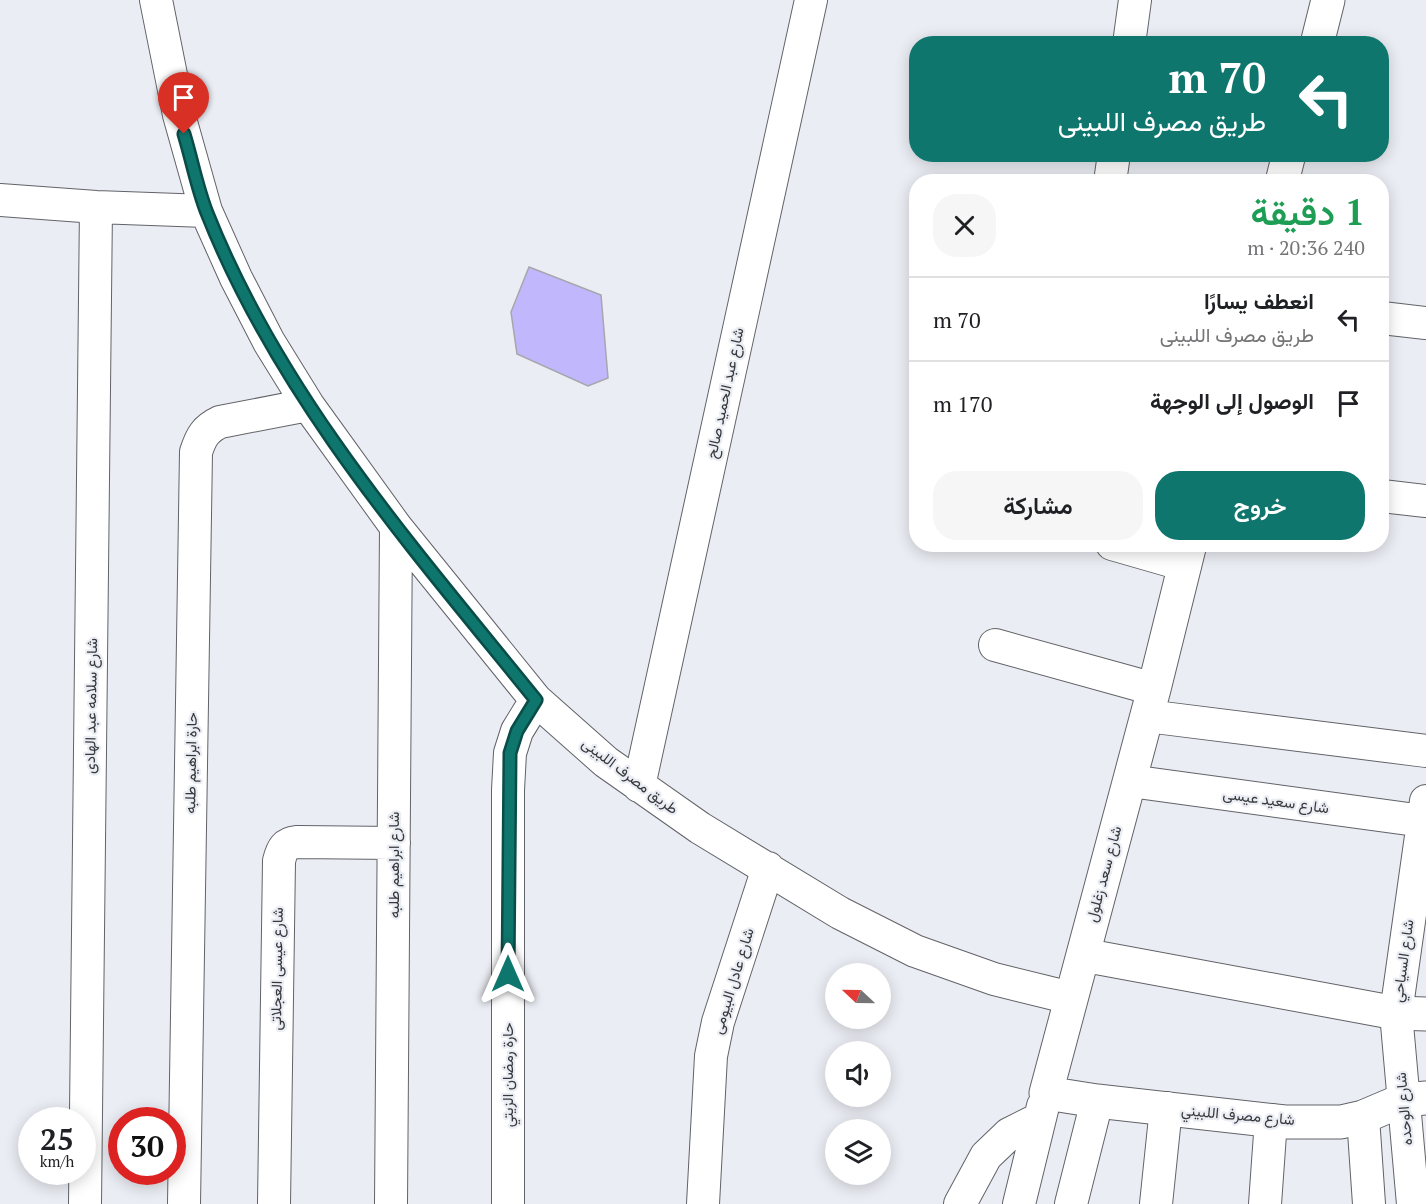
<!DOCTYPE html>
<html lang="ar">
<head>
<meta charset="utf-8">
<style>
  :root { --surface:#fff; --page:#f6f6f6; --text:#202124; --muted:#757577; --line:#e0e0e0; --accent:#0f766e }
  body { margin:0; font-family:"PT Serif",Vazirmatn,serif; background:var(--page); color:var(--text); direction:rtl; height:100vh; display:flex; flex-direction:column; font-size:22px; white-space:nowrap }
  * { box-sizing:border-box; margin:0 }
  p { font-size:20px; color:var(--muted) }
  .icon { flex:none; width:33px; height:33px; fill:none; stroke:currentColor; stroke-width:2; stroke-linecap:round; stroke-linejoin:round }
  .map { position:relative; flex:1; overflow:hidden; direction:ltr }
  .details { position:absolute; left:909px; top:174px; width:480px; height:378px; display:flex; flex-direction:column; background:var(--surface); border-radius:24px; box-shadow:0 3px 15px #0003; direction:rtl }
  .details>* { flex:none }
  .banner { position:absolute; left:909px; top:36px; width:480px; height:126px; border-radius:24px; box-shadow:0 3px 15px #0003; direction:rtl; background:#0f766e; color:#fff; overflow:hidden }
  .needle { width:39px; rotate:292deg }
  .tools { position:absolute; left:825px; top:963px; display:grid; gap:12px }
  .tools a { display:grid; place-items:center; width:66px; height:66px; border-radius:50%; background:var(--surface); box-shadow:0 3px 15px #0003; font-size:30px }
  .speed { position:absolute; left:18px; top:1107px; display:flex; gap:12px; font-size:30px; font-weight:700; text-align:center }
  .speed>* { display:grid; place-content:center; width:78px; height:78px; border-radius:50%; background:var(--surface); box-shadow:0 3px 15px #0003; line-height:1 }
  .speed small { font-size:15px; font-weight:400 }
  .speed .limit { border:9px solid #d22; background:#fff; color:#111 }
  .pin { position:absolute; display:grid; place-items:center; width:51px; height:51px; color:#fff; margin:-62px -26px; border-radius:50% 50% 50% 0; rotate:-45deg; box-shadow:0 0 6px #0007 }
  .pin .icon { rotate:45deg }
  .me { position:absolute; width:66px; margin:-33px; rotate:0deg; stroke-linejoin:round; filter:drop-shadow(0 0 4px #0008) }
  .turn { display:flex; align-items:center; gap:21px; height:126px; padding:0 24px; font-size:27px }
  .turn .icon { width:78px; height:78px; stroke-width:2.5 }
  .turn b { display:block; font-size:42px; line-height:51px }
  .round { display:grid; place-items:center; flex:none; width:63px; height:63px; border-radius:24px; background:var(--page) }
  .overview { display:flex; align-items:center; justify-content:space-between; height:102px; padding:0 24px }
  h1 { font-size:36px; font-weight:600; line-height:45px; color:#1e9e55 }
  .cta { display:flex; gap:12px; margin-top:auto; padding:12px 24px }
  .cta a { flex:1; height:69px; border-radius:24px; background:var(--accent); color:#fff; font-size:24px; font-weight:600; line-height:69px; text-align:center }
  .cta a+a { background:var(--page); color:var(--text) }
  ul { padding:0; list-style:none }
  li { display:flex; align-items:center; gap:18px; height:84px; padding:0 24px; border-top:2px solid var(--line) }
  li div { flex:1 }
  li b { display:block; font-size:22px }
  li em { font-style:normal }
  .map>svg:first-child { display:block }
  .building { fill:#c1b7fc; stroke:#a6a6ac; stroke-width:1.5 }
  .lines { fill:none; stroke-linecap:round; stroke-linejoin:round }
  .minor-casing { stroke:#616368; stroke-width:34 }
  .major-casing { stroke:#616368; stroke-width:35 }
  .minor { stroke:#fff; stroke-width:32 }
  .major { stroke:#fff; stroke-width:33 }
  .route-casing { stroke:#0a4d48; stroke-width:15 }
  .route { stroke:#0f766e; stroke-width:10 }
  .labels { text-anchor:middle; stroke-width:4.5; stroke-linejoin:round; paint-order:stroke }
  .street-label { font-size:15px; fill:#37383b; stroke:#ebedf4 }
</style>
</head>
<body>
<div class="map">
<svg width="1426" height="1204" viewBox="0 0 1426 1204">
  <rect width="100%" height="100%" fill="#ebedf4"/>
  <path class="building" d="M529,267L601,295L608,378L588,386L517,354L511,312Z"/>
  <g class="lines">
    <g class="minor-casing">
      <path id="minor" d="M156,0L179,115L206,211L236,278L269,342L308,405L396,527L536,700L606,762L700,828L840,913L915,951L994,979L1071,998
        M1129,44L1135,0
        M1110,182L1114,154
        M0,200L96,207L206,211
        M1382,318L1426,323
        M1382,496L1426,501
        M1112,544L1185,565
        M995,645L1154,689
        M1147,716L1426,751
        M1130,781L1423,821
        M639,786L811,0
        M1363,1117L1369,1204
        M85,1204L96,207
        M184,1204L196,452C201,437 205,429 220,422L308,405
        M274,1204L279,861C282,849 285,843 297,842L394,843
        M391,1204L396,527
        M508,1204V790L510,753L517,731L536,700
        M703,1204L711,1056L718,1022L768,868
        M960,1204L986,1156L1009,1134L1039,1119
        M1019,1204L1043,1106
        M1071,1204L1097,1101
        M1156,1204L1166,1108
        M1265,1204L1271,1120
        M1413,1204L1396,1013L1426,801"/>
    </g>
    <g class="major-casing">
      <path id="major" d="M1317,44L1328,0
        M1282,182L1289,154
        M1190,544L1154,689L1046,1093L1097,1101L1285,1122H1341L1363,1117L1403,1100L1426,1098
        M1083,955L1396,1013L1426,1014"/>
    </g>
    <use href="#minor" class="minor"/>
    <use href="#major" class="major"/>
  </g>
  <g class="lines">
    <g class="route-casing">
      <path id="route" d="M184,134C192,160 197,188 207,213C280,397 413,548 536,700L517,731L510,753L508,974"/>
    </g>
    <use href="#route" class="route"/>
  </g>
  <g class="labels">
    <g class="street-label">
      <text transform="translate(725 393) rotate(-78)" y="5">شارع عبد الحميد صالح</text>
      <text transform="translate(91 706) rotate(-89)" y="5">شارع سلامه عبد الهادى</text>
      <text transform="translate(191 763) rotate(-89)" y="5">حارة ابراهيم طلبه</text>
      <text transform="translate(630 776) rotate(37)" y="5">طريق مصرف اللبينى</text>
      <text transform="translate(1276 801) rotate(8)" y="5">شارع سعيد عيسى</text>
      <text transform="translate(394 865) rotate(-90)" y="5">شارع ابراهيم طلبه</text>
      <text transform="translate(1104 874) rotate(-75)" y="5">شارع سعد زغلول</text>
      <text transform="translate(1403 961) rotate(-82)" y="5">شارع السياحي</text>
      <text transform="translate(277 969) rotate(-89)" y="5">شارع عيسى العجلاتى</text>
      <text transform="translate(733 981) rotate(-73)" y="5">شارع عادل البيومى</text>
      <text transform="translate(508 1075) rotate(-90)" y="5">حارة رمضان الزيتي</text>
      <text transform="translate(1404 1109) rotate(-95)" y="5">شارع الوحده</text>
      <text transform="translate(1238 1115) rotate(5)" y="5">شارع مصرف اللبيني</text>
    </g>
  </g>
</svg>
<div class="tools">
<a><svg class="needle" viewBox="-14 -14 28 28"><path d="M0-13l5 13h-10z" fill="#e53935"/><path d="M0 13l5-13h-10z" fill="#757577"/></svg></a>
<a><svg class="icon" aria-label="sound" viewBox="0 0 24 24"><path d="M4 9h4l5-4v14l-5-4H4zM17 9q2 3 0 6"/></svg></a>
<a><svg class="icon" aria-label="layers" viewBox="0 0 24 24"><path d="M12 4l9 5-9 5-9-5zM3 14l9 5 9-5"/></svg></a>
</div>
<div class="speed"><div>25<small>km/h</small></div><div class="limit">30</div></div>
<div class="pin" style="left:184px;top:134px;background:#d93025"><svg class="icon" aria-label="arrive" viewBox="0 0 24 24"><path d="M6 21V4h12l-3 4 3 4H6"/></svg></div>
<svg class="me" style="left:508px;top:974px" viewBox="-20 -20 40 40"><path d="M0-17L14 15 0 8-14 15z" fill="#0f766e" stroke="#fff" stroke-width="4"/></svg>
<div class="banner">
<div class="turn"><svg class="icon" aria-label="left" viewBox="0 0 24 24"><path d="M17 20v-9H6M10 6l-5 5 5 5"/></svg><div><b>70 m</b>طريق مصرف اللبينى</div></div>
</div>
<section class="details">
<div class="overview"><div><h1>1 دقيقة</h1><p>240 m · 20:36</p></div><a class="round"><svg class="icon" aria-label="close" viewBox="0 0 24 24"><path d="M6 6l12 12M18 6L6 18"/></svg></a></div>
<ul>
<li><svg class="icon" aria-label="left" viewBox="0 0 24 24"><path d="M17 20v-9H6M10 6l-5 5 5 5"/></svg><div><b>انعطف يسارًا</b><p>طريق مصرف اللبينى</p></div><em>70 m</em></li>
<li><svg class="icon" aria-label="arrive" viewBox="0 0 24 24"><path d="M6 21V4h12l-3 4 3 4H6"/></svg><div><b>الوصول إلى الوجهة</b></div><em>170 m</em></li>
</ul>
<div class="cta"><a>خروج</a><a>مشاركة</a></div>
</section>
</div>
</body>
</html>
